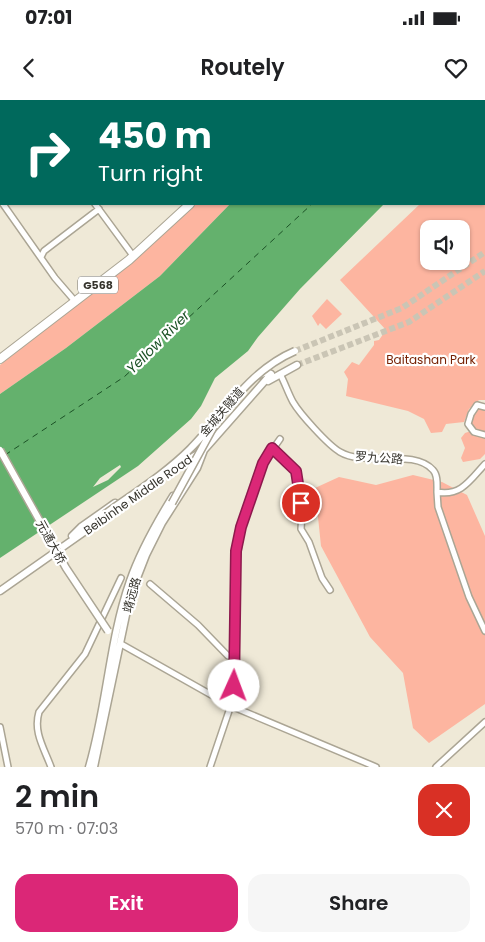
<!DOCTYPE html>
<html lang="en">
<head>
<meta charset="utf-8">
<style>
  :root { --surface:#fff; --page:#f6f6f6; --text:#202124; --muted:#757577; --accent:#db2777 }
  body { margin:0; font-family:Poppins,"Noto Sans SC",sans-serif; background:var(--page); color:var(--text); height:100vh; display:flex; flex-direction:column; font-size:19px; white-space:nowrap }
  * { box-sizing:border-box; margin:0 }
  p { font-size:16px; color:var(--muted) }
  .icon { flex:none; width:28px; height:28px; fill:none; stroke:currentColor; stroke-width:2; stroke-linecap:round; stroke-linejoin:round }
  .map { position:relative; height:667px; overflow:hidden }
  .side { display:flex; flex-direction:column; background:var(--surface); flex:1 }
  .side>* { flex:none }
  .guide { position:absolute; left:0px; top:0px; width:485px; height:105px; box-shadow:0 1px 4px #0004; background:#00695c; color:#fff; overflow:hidden }
  .fabs { position:absolute; left:420px; top:120px; display:grid; gap:10px }
  .fabs a { display:grid; place-items:center; width:50px; height:50px; border-radius:10px; background:var(--surface); box-shadow:0 1px 4px #0004; font-size:25px }
  .pin { position:absolute; display:grid; place-items:center; width:42px; height:42px; color:#fff; margin:-21px; border:2px solid #fff; border-radius:50%; box-shadow:0 1px 5px #0007 }
  .me { position:absolute; width:55px; margin:-28px; rotate:2deg; stroke-linejoin:round; filter:drop-shadow(0 0 4px #0008) }
  .turn { display:flex; align-items:center; gap:18px; height:105px; padding:0 15px; font-size:22px }
  .turn .icon { width:65px; height:65px; stroke-width:2.5 }
  .turn b { display:block; font-size:35px; line-height:42px }
  .round { display:grid; place-items:center; flex:none; width:52px; height:52px; border-radius:15px; background:var(--page) }
  .overview { display:flex; align-items:center; justify-content:space-between; height:85px; padding:0 15px }
  h1 { font-size:30px; font-weight:600; line-height:38px }
  .action { display:flex; gap:10px; margin-top:auto; padding:10px 15px }
  .action a { flex:1; height:58px; border-radius:15px; background:var(--accent); color:#fff; font-size:20px; font-weight:600; line-height:58px; text-align:center }
  .action a+a { background:var(--page); color:var(--text) }
  .status { display:flex; justify-content:space-between; align-items:center; height:35px; padding:0 25px; background:var(--surface); direction:ltr }
  .status svg { height:14px; fill:currentColor }
  header { display:flex; justify-content:space-between; align-items:center; height:65px; padding:0 15px; background:var(--surface); font-size:22px; font-weight:600 }
  .map>svg:first-child { display:block }
  .green { fill:#fdb5a0; fill-rule:evenodd }
  .water { fill:#64b16d; fill-rule:evenodd }
  .lines { fill:none; stroke-linecap:round; stroke-linejoin:round }
  .ferry { stroke:#1c5226; stroke-width:1; stroke-dasharray:6 5; stroke-linecap:butt }
  .major-tunnel { stroke:#cac5b5; stroke-width:6; stroke-dasharray:6 3; stroke-linecap:butt }
  .minor-casing { stroke:#aba594; stroke-width:8 }
  .major-casing { stroke:#aba594; stroke-width:9 }
  .highway-casing { stroke:#aba594; stroke-width:10 }
  .minor { stroke:#fff; stroke-width:5 }
  .major { stroke:#fff; stroke-width:6 }
  .highway { stroke:#fff; stroke-width:8 }
  .major-bridge-casing { stroke:#aba594; stroke-width:9; stroke-linecap:butt }
  .major-bridge { stroke:#fff; stroke-width:6 }
  .route-casing { stroke:#8e194d; stroke-width:12 }
  .route { stroke:#db2777; stroke-width:9 }
  .labels { text-anchor:middle; stroke-width:4.5; stroke-linejoin:round; paint-order:stroke }
  .shield { fill:#fff; stroke:#72706b; stroke-width:1 }
  .shield-label { font-size:11px; font-weight:bold; fill:#35332c }
  .park-label { font-size:12px; fill:#772204; stroke:#fff }
  .street-label { font-size:12px; fill:#35332c; stroke:#fff }
  .water-label { font-size:14px; font-style:italic; fill:#1c5226; stroke:#fff }
</style>
</head>
<body>
<div class="status"><b>07:01</b><svg viewBox="0 0 49 12"><path d="M0 12V9h3v3zM5 12V6h3v6zM10 12V3h3v9zM15 12V0h3v12zM26 1h20v11H26zM47 4h2v5h-2z"/></svg></div>
<header><svg class="icon" aria-label="back" viewBox="0 0 24 24"><path d="M15 5l-7 7 7 7"/></svg>Routely<svg class="icon" aria-label="heart" viewBox="0 0 24 24"><path d="M12 20l-8-8c-3-5 5-10 8-4 3-6 11-1 8 4z"/></svg></header>
<div class="map">
<svg width="485" height="667" viewBox="0 0 485 667">
  <rect width="100%" height="100%" fill="#efe9d7"/>
  <path class="green" d="M485,43V300H479L469,309L464,322L446,324L442,332L431,333L424,319L408,311L346,296L348,279L344,272L352,262L359,265L374,245V241L379,240L386,230L340,180L420,104H484ZM429,129H461V161H429Z
    M196,104H230L160,176L66,248L0,294V265L132,162Z
    M327,199L342,214L326,229L320,223L318,226L312,216Z
    M478,309L485,310V354L480,359L463,362L461,358L465,348L461,338L465,333L471,331L470,320Z
    M413,375L442,382L467,395L485,436V604L429,643L413,628L403,573L370,537L321,446L315,388L339,377L376,385Z"/>
  <path class="water" d="M337,0H485V8L484,1H336Z
    M230,104H384L300,189L258,237L248,251L215,278L201,306L191,319L138,366L0,458V294L66,248L160,176ZM120,365L121,367L108,380L93,387L100,378Z"/>
  <g class="lines">
    <path class="ferry" d="M418,1L419,0
      M5,355L124,277L312,104"/>
    <path class="major-tunnel" d="M295,251L402,208L485,152
      M297,265L409,222L485,171"/>
    <g class="minor-casing">
      <path id="minor" d="M19,0L20,1
        M103,0L104,1
        M0,69L1,68
        M3,104L55,178L74,200
        M95,104L131,153
        M41,157L44,151L99,109
        M280,274C285,283 288,293 293,302C300,314 328,345 340,352C365,367 414,348 433,370C438,375 437,385 437,392C461,397 471,379 485,364
        M485,307L477,305L471,314L468,324L474,332L485,335
        M272,348L296,371L302,413L301,429L309,442L322,478L330,490
        M437,392L438,407L469,497L485,531
        M150,484L198,525L228,556L235,557
        M121,544L231,606L376,667
        M0,627L8,667
        M51,667C44,648 33,632 39,612L85,554L121,478
        M210,667L233,599L236,530L235,474L241,427L263,363L280,339
        M436,667L485,622"/>
    </g>
    <g class="major-casing">
      <path id="major" d="M216,0L217,1
        M227,0L228,1
        M268,281L297,265
        M168,372L204,350L271,274L267,272L259,275
        M72,436L81,427L115,403
        M0,491L111,413
        M89,667C107,606 109,541 130,481C140,452 157,422 173,396
        M94,667L130,496L146,455L162,423L197,368L204,350"/>
    </g>
    <g class="highway-casing">
      <path id="highway" d="M291,1L292,0
        M297,1L299,0
        M0,259L129,160L190,104"/>
    </g>
    <use href="#minor" class="minor"/>
    <use href="#major" class="major"/>
    <use href="#highway" class="highway"/>
    <g class="major-bridge-casing">
      <path id="major-bridge" d="M0,350L66,468L108,531
        M172,403L214,326
        M105,414C134,393 165,374 190,349C224,315 248,271 295,251"/>
    </g>
    <use href="#major-bridge" class="major-bridge"/>
  </g>
  <g class="lines">
    <g class="route-casing">
      <path id="route" d="M234,586L236,451L241,427L263,363L272,348L296,371L301,403"/>
    </g>
    <use href="#route" class="route"/>
  </g>
  <g class="labels">
    <rect class="shield" x="78" y="176.5" width="40" height="17" rx="4"/>
    <g class="shield-label">
      <text x="98" y="189">G568</text>
    </g>
    <g class="park-label">
      <text x="431" y="264">Baitashan Park</text>
    </g>
    <g class="street-label">
      <text transform="translate(222 312) rotate(-49)" y="4">金城关隧道</text>
      <text transform="translate(379 358) rotate(4)" y="4">罗九公路</text>
      <text transform="translate(138 395) rotate(-35)" y="4">Beibinhe Middle Road</text>
      <text transform="translate(51 442) rotate(61)" y="4">元通大桥</text>
      <text transform="translate(132 495) rotate(-74)" y="4">靖远路</text>
    </g>
    <g class="water-label">
      <text transform="translate(158 242) rotate(-45)" y="5">Yellow River</text>
    </g>
  </g>
</svg>
<div class="fabs">
<a><svg class="icon" aria-label="sound" viewBox="0 0 24 24"><path d="M4 9h4l5-4v14l-5-4H4zM17 9q2 3 0 6"/></svg></a>
</div>
<div class="pin" style="left:301px;top:403px;background:#d93025"><svg class="icon" aria-label="arrive" viewBox="0 0 24 24"><path d="M6 21V4h12l-3 4 3 4H6"/></svg></div>
<svg class="me" style="left:234px;top:586px" viewBox="-20 -20 40 40"><circle r="19" fill="#fff"/><path d="M0-13L10 11 0 6-10 11z" fill="#db2777"/></svg>
<div class="guide">
<div class="turn"><svg class="icon" aria-label="right" viewBox="0 0 24 24"><path d="M7 20v-9h11M14 6l5 5-5 5"/></svg><div><b>450 m</b>Turn right</div></div>
</div>
</div>
<section class="side">
<div class="overview"><div><h1>2 min</h1><p>570 m · 07:03</p></div><a class="round" style="background:#d93025;color:#fff"><svg class="icon" aria-label="close" viewBox="0 0 24 24"><path d="M6 6l12 12M18 6L6 18"/></svg></a></div>
<div class="action"><a>Exit</a><a>Share</a></div>
</section>
</body>
</html>
